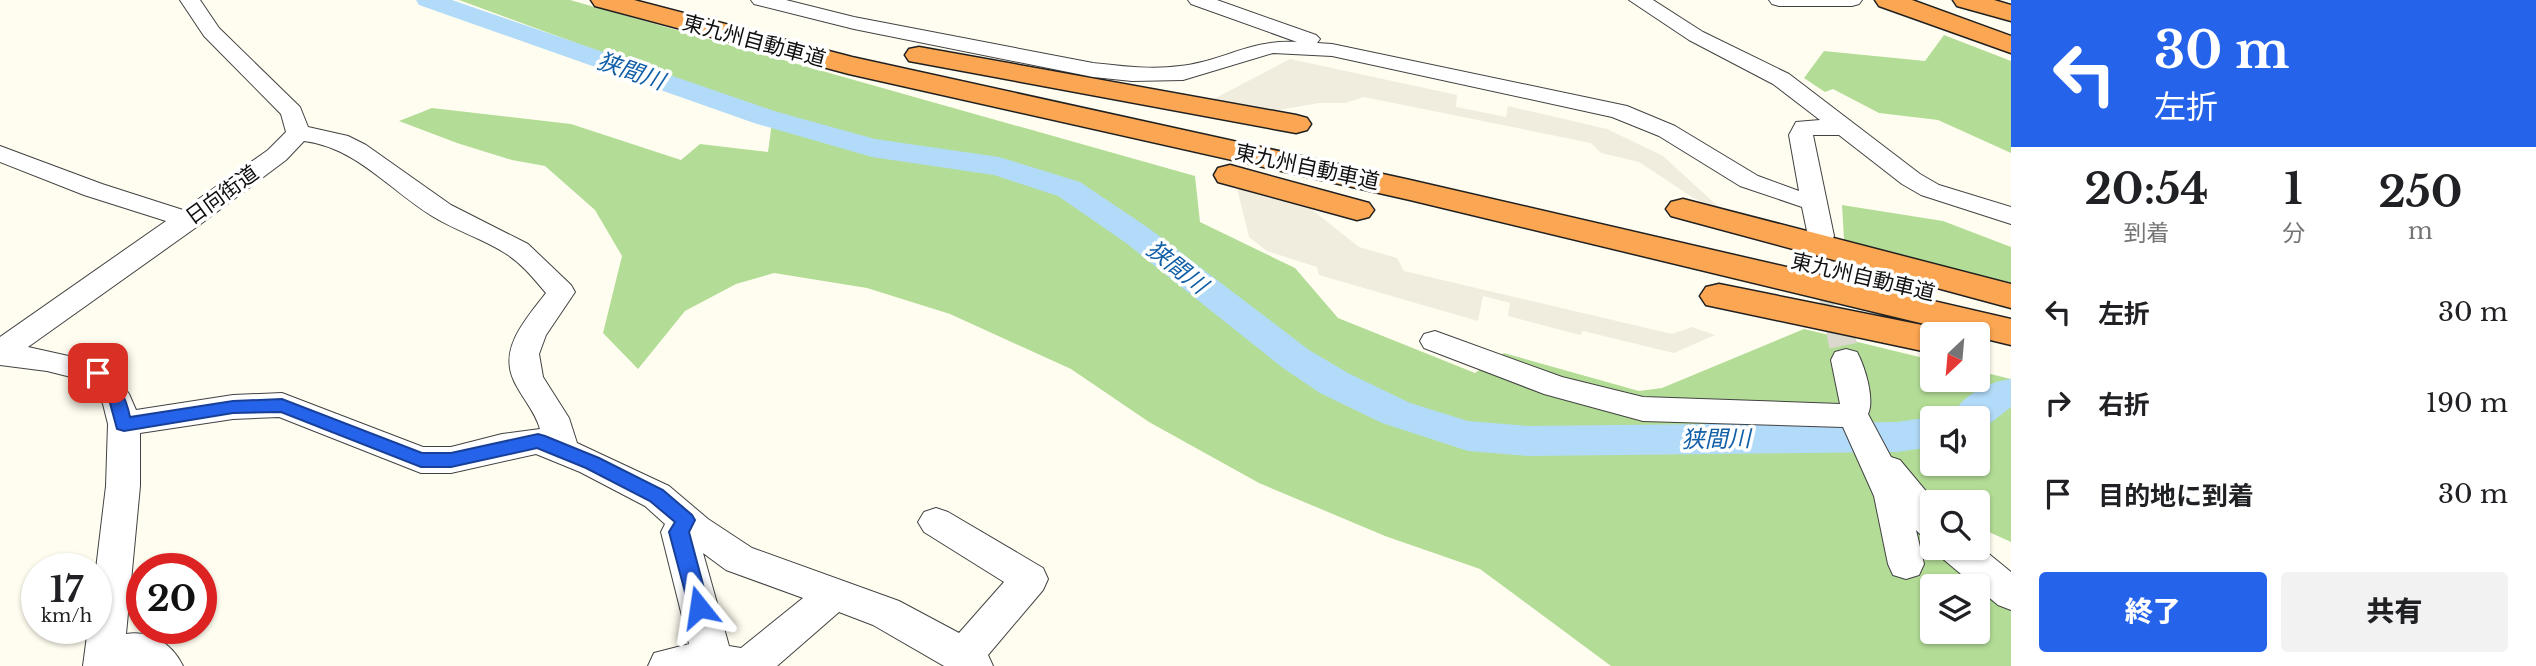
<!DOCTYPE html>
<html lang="ja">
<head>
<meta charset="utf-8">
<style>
  :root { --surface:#fff; --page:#f2f2f2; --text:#202124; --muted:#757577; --accent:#2563eb }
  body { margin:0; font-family:"Libre Baskerville","Noto Sans JP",serif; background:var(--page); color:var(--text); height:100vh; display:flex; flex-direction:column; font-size:26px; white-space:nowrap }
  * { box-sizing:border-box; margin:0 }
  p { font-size:23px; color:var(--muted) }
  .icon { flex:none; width:38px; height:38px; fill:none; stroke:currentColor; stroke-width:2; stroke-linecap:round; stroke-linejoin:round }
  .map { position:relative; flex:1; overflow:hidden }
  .sheet { display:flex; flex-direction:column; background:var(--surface); width:525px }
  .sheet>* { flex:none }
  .top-card { background:#2563eb; color:#fff; overflow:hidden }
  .needle { width:46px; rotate:206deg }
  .fabs { position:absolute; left:1920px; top:322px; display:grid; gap:14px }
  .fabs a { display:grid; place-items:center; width:70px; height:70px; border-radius:7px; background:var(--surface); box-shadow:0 2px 5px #0004; font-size:35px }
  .speed { position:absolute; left:21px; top:553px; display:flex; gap:14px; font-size:35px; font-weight:700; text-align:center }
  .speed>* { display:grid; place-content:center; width:91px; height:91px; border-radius:50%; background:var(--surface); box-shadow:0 2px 5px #0004; line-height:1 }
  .speed small { font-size:18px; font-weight:400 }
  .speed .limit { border:10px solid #d22; background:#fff; color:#111 }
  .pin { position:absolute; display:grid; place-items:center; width:60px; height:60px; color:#fff; margin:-30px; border-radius:14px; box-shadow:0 4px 10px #0006 }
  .me { position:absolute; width:77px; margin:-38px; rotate:345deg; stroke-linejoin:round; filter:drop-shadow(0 0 5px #0008) }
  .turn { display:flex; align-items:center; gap:24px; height:147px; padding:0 28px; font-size:32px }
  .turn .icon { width:91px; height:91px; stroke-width:2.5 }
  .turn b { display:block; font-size:49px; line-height:60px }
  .eta { display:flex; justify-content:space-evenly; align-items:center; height:119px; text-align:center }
  .eta b { font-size:42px; font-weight:800; line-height:49px }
  .cta { display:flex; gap:14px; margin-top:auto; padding:14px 28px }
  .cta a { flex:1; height:80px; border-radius:7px; background:var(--accent); color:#fff; font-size:28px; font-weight:800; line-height:80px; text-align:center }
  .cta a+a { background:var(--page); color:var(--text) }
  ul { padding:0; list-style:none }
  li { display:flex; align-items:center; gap:21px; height:91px; padding:0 28px }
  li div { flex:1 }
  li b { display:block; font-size:26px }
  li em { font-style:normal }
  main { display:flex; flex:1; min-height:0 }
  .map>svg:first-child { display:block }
  .forest { fill:#b3dd96; fill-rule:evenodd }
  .plaza { fill:#f0ecde }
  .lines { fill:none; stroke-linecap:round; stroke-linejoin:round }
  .river { fill:#b2dbf9; fill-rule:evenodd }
  .minor-tunnel { stroke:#dbd9ce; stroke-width:28; stroke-dasharray:28 14; stroke-linecap:butt }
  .minor-casing { stroke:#424242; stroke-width:2 }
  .highway-casing { stroke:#202020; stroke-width:3 }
  .minor { fill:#fff; fill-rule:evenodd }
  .highway { fill:#fba652; fill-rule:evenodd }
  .route { fill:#2563eb; stroke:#184099; stroke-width:2 }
  .labels { text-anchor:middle; stroke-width:7; stroke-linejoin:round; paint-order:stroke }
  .street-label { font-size:21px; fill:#0f0f0f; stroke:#fff }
  .water-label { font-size:23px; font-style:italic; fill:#115fa7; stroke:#fff }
</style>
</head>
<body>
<main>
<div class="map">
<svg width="2011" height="666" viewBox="0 0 2011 666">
  <rect width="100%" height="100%" fill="#fffdf0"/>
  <path class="forest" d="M459,0H570L1195,176L1200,222L1295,268L1338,318L1475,373L1504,353L1639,391L1662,388L1804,329L1932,360V380H1978V371L2011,379V542L1978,527V502H1932V548H1943L2011,609V666H1611L1480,569L1385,536L1259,483L1149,422L1071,369L950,314L867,288L774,273L736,284L685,311L638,369L603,333L622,256L595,210L545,166L512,160L457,143L399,121L432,108L571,124L681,160L700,144L768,152L773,115ZM1932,418H1978V464H1932ZM1932,586H1978V632H1932Z
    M1944,35L2011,61V153L1938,120L1879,113L1833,89L1825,92L1804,78L1824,51L1925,61Z
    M1842,205L1943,221L2011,247V284L1844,240Z"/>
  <path class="plaza" d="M1290,59L1457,95L1456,107L1506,117L1508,106L1607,129L1663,156L1722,210L1695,199L1639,162L1601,153L1591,143L1364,97L1345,103H1319L1267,112L1208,102Z
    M1236,184L1284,195L1311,209L1359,247L1397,258L1404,271L1672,334L1692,327L1715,335L1674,353L1583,331L1580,335L1508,316L1510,303L1483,296L1478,321L1319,275L1317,267L1267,251L1249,237Z"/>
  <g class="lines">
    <path class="river" d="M416,0H452L774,111L875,139L999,157L1080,182L1150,229L1309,350L1348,373L1410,403L1468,421L1528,426L1897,422L1932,417L1936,418H1932V447L1897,452L1528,456L1468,451L1382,423L1320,393L1283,368L1126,243L1058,196L994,175L872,157L754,123L419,5Z
      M2011,379V407L1984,428L1978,430V418H1950C1962,396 1986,382 2011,379Z"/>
    <path class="minor-tunnel" d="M1821,236L1846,360"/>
    <g class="minor-casing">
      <path id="minor" d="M180,0H200L219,28L300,107L308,127L348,136L366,145L451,205L528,244L571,285L575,292L546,335L539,354L543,377L569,418L577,443L669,486L708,519L752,548L899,601L959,633L1004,582L924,532L918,522L924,512L936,508L948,512L1043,568L1048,579L1043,590L988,655L993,666H944L873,625L839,612L777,666H648L654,653L689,644L661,532L665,524L645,506L580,472L536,454L451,473H421L279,417L233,419L140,433V486L126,634C150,630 172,643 183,666H83L88,628H96V569L106,486L108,424L103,404L87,381L47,371L0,365V337L166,221L84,195L0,162V146L102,184L183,210L268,150L286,132L281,114L204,36ZM304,141C355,147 390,190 432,216C456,231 484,239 508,255C523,265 534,279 546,293C527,318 498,348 514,381C522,398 535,411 540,429L502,434L451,447H423L282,393L233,395L136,410L129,394L109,365L28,347L198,226L286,160ZM703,553L726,570L803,598L741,648L729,646Z
        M751,0H786L854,17L1093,63C1122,66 1151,70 1180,66C1222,62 1250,39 1297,42L1191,4L1188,0H1217L1316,35L1320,39L1317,43L1332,44L1627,106L1675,126L1758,176L1799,191L1789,135L1796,122L1820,120L1773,84L1689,40L1629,0H1653L1703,32L1789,74L1920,174L1939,185L2011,207V224L1921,195L1902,184L1839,135H1813L1834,236L1831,242L1821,244L1811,242L1808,236L1802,207L1740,186L1659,136L1612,117L1332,56L1273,53L1183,80L1132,81L1093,77L854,29L754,4Z
        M1769,0H1862L1859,4L1852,6H1779L1772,4Z
        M1435,331L1562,377L1643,397L1840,404L1831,360L1835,352L1846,349L1857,352C1865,367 1875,399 1868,414L1891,457L1900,460L1935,502H1932V538L1920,534L1916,530L1924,564L1919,575L1906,579L1893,575L1888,564L1874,496L1843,427L1643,421L1544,394L1424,348L1420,341L1424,334Z
        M1978,545L2011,572V610L1998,605L1943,559L1938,548H1978Z"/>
    </g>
    <g class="highway-casing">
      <path id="highway" d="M591,0H634L852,57L1410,180L2011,319V345L1978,337V334H1966L1410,200L849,74L595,6Z
        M1875,0H1912L2011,36V53L1879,6Z
        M1953,0H1994L2011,5V21L1957,6Z
        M919,47L1296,115L1307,118L1311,124L1307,130L1296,133L909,61L905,55L909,49Z
        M1230,165L1369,203L1374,210L1369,217L1357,220L1218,182L1214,175L1218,168Z
        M1683,199L2011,284V308L1671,216L1666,209L1671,202Z
        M1719,284L1932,327L1946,331L1948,334H1932V353L1706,305L1700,296L1706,287Z"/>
    </g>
    <use href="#minor" class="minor"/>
    <use href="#highway" class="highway"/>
  </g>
  <path class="route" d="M98,367C115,372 127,401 130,417L233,401L282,399L422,453H451L538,434L545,436L599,458L663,490L692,515L695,520L689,532L709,607L706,613L699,616L691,613L689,607L669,532L675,522L650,501L586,468L537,448L451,467H421L281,412L233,413L124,431L117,429L110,403L90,373Z"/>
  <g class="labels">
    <g class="street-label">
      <text transform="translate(754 41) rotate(15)" y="7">東九州自動車道</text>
      <text transform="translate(1307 167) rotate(12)" y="7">東九州自動車道</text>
      <text transform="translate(222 195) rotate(-36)" y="7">日向街道</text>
      <text transform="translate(1863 277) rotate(13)" y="7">東九州自動車道</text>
    </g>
    <g class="water-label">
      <text transform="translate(631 71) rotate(19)" y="8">狭間川</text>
      <text transform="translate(1177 267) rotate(38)" y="8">狭間川</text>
      <text transform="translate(1716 439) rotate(-1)" y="8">狭間川</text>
    </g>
  </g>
</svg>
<div class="fabs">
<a><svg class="needle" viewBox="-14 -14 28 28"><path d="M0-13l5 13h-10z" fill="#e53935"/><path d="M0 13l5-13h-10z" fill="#757577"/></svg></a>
<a><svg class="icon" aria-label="sound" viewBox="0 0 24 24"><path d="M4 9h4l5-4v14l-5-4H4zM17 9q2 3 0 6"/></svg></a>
<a><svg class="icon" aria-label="search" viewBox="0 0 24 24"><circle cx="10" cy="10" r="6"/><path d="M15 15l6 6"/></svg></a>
<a><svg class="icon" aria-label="layers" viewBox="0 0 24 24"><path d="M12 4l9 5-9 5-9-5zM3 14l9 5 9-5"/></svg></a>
</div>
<div class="speed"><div>17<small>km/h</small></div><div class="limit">20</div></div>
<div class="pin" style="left:98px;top:373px;background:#d93025"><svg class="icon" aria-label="arrive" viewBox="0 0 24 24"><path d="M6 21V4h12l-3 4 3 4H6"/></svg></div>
<svg class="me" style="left:699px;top:607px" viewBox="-20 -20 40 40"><path d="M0-17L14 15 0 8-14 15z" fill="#2563eb" stroke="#fff" stroke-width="4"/></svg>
</div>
<section class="sheet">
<div class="top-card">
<div class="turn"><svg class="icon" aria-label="left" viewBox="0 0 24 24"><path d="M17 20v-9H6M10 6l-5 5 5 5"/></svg><div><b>30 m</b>左折</div></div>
</div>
<div class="eta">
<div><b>20:54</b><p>到着</p></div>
<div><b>1</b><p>分</p></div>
<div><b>250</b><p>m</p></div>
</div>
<ul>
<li><svg class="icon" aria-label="left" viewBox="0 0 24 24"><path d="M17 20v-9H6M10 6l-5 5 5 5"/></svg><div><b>左折</b></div><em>30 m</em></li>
<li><svg class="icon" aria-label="right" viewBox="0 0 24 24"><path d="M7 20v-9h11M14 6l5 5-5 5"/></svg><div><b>右折</b></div><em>190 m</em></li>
<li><svg class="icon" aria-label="arrive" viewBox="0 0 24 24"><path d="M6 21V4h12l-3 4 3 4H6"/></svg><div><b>目的地に到着</b></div><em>30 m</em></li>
</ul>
<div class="cta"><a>終了</a><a>共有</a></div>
</section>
</main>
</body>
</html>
